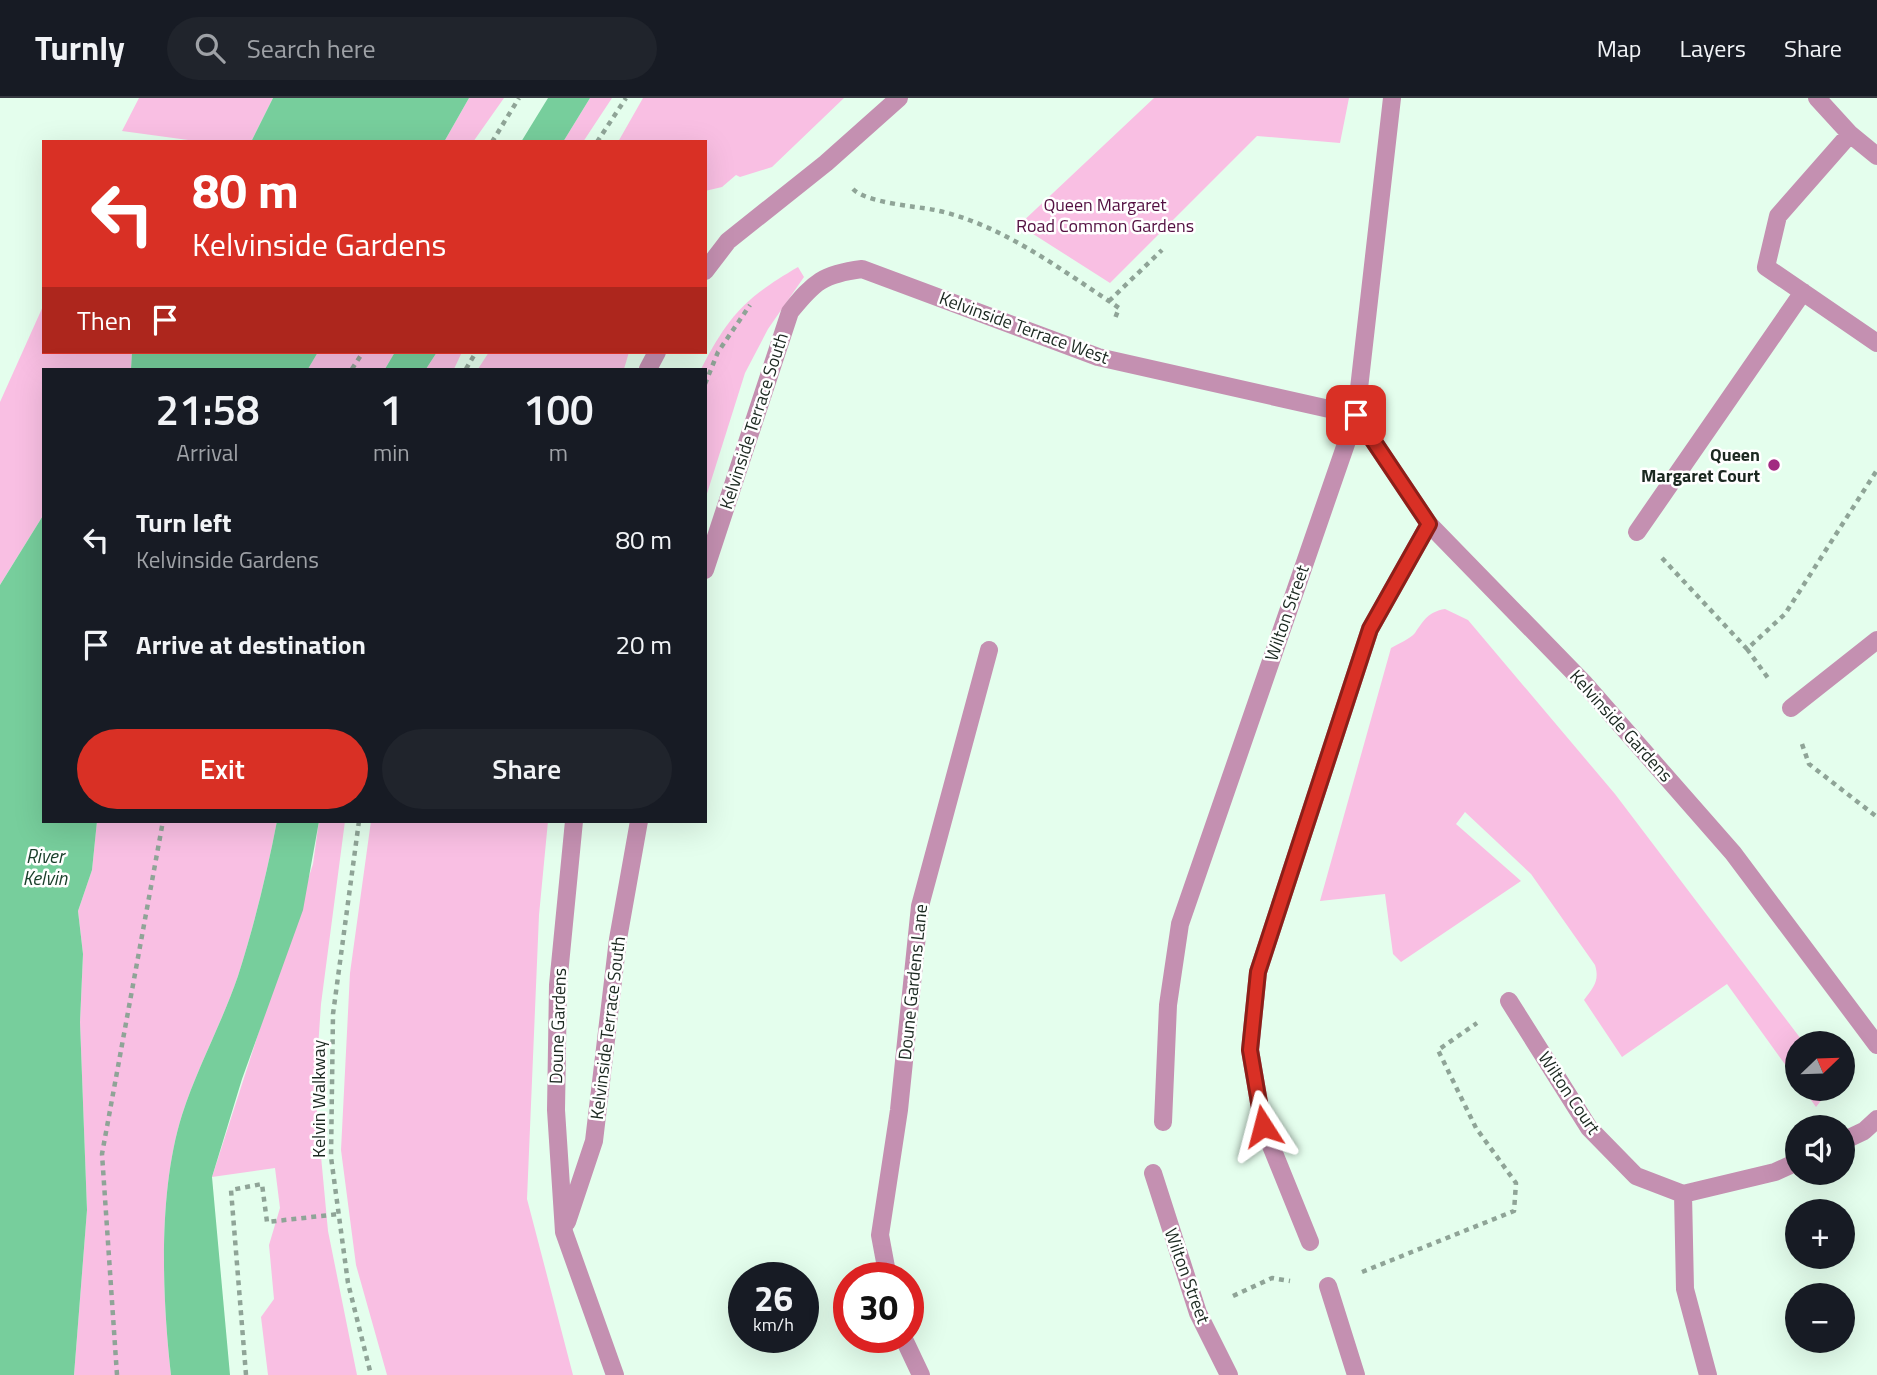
<!DOCTYPE html>
<html lang="en">
<head>
<meta charset="utf-8">
<style>
  :root { --surface:#171b24; --page:#20242c; --text:#f1f3f6; --muted:#9ea1a6; --line:#363941; --accent:#d93025 }
  body { margin:0; font-family:"Titillium Web",sans-serif; background:var(--page); color:var(--text); height:100vh; display:flex; flex-direction:column; font-size:26px; white-space:nowrap }
  * { box-sizing:border-box; margin:0 }
  p { font-size:23px; color:var(--muted) }
  .icon { flex:none; width:38px; height:38px; fill:none; stroke:currentColor; stroke-width:2; stroke-linecap:round; stroke-linejoin:round }
  .map { position:relative; flex:1; overflow:hidden }
  .sheet { position:absolute; left:42px; top:270px; width:665px; height:455px; display:flex; flex-direction:column; background:var(--surface); border-radius:0px; box-shadow:0 7px 28px #0002 }
  .sheet>* { flex:none }
  .banner { position:absolute; left:42px; top:42px; width:665px; height:214px; border-radius:0px; box-shadow:0 7px 28px #0002; background:#d93025; color:#fff; overflow:hidden }
  .needle { width:46px; rotate:67deg }
  .fabs { position:absolute; left:1785px; top:933px; display:grid; gap:14px }
  .fabs a { display:grid; place-items:center; width:70px; height:70px; border-radius:50%; background:var(--surface); box-shadow:0 7px 28px #0002; font-size:35px }
  .speed { position:absolute; left:728px; top:1164px; display:flex; gap:14px; font-size:35px; font-weight:700; text-align:center }
  .speed>* { display:grid; place-content:center; width:91px; height:91px; border-radius:50%; background:var(--surface); box-shadow:0 7px 28px #0002; line-height:1 }
  .speed small { font-size:18px; font-weight:400 }
  .speed .limit { border:10px solid #d22; background:#fff; color:#111 }
  .pin { position:absolute; display:grid; place-items:center; width:60px; height:60px; color:#fff; margin:-30px; border-radius:14px; box-shadow:0 4px 10px #0006 }
  .me { position:absolute; width:77px; margin:-38px; rotate:351deg; stroke-linejoin:round; filter:drop-shadow(0 0 5px #0008) }
  .turn { display:flex; align-items:center; gap:24px; height:147px; padding:0 35px; font-size:32px }
  .turn .icon { width:91px; height:91px; stroke-width:2.5 }
  .turn b { display:block; font-size:49px; line-height:60px }
  .then { display:flex; align-items:center; height:66px; padding:0 35px; background:#0003; gap:14px; font-size:26px }
  .eta { display:flex; justify-content:space-evenly; align-items:center; height:119px; text-align:center }
  .eta b { font-size:42px; font-weight:600; line-height:49px }
  .button { display:flex; gap:14px; margin-top:auto; padding:14px 35px }
  .button a { flex:1; height:80px; border-radius:42px; background:var(--accent); color:#fff; font-size:28px; font-weight:600; line-height:80px; text-align:center }
  .button a+a { background:var(--page); color:var(--text) }
  ul { padding:0; list-style:none }
  li { display:flex; align-items:center; gap:21px; height:105px; padding:0 35px }
  li div { flex:1 }
  li b { display:block; font-size:26px }
  li em { font-style:normal }
  header { display:flex; align-items:center; gap:42px; box-sizing:border-box; height:98px; padding:0 35px; background:var(--surface); border-bottom:2px solid var(--line) }
  header strong { font-size:33px }
  nav { display:flex; gap:38px; margin-inline-start:auto; font-size:24px }
  .search { width:490px; height:63px; background:var(--page); display:flex; align-items:center; gap:18px; box-sizing:border-box; padding:0 24px; border-radius:38px; color:var(--muted); font-size:26px }
  .map>svg:first-child { display:block }
  .green { fill:#f9bfe3 }
  .water { fill:#77ce9c }
  .lines { fill:none; stroke-linecap:round; stroke-linejoin:round }
  .path { stroke:#8fa497; stroke-width:4.5; stroke-dasharray:5 5; stroke-linecap:butt }
  .minor { stroke:#c490b1; stroke-width:18 }
  .route-casing { stroke:#8d1f18; stroke-width:18 }
  .route { stroke:#d93025; stroke-width:12 }
  .poi-dot { fill:#a22a81; stroke:#fff; stroke-width:2.5 }
  .labels { text-anchor:middle; stroke-width:5; stroke-linejoin:round; paint-order:stroke }
  .park-label { font-size:18px; fill:#530f41; stroke:#fff }
  .street-label { font-size:18px; fill:#1b2820; stroke:#fff }
  .poi-label { font-size:18px; font-weight:bold; fill:#1b2820; stroke:#fff; text-anchor:end }
  .water-label { font-size:19px; font-style:italic; fill:#183e29; stroke:#fff }
</style>
</head>
<body>
<header>
<strong>Turnly</strong>
<div class="search"><svg class="icon" aria-label="search" viewBox="0 0 24 24"><circle cx="10" cy="10" r="6"/><path d="M15 15l6 6"/></svg>Search here</div>
<nav><a>Map</a><a>Layers</a><a>Share</a></nav>
</header>
<div class="map">
<svg width="1877" height="1277" viewBox="0 0 1877 1277">
  <rect width="100%" height="100%" fill="#e4feed"/>
  <path class="green" d="M139,0H273L251,44H203L122,33Z
    M469,0H504L473,44H444Z
    M590,0H612L583,44H563Z
    M643,0H844L772,69L740,79L736,77L722,89L705,93V44H618Z
    M1154,0H1349L1340,45L1257,38L1110,185L1019,127Z
    M798,169L804,179L768,231L745,275L705,402V271H701C729,217 745,200 798,169Z
    M44,206V254H132L131,271H44V416L0,487V304Z
    M318,254H395L385,271H308Z
    M437,254H462L454,271H426Z
    M489,254H629L624,271H478Z
    M1445,511L1468,522L1615,696L1804,945H1797V983L1727,886L1622,959L1584,902C1593,890 1600,883 1595,867L1531,776L1465,714L1456,726L1521,783L1401,864L1393,856L1385,796L1320,803L1391,550C1398,546 1410,541 1415,535C1424,522 1428,514 1445,511Z
    M97,723H277C267,775 254,828 238,878C222,925 197,970 182,1017C158,1093 162,1198 171,1277H74L87,1112L80,924L83,856L78,813L92,772Z
    M319,723H345L321,906L315,994L328,1133L357,1277H268L261,1219L274,1201L269,1147L280,1110L275,1070L212,1079L313,766Z
    M371,723H548L539,817L527,1101L573,1277H387L356,1167L341,1052L350,875Z
    M1803,991H1830L1816,1009Z"/>
  <path class="water" d="M273,0H469L444,44H251Z
    M548,0H590L563,44H521Z
    M132,254H318L308,271H131Z
    M395,254H437L426,271H385Z
    M44,416V723H97L92,772L78,813L83,856L80,924L87,1112L74,1277H0V487Z
    M277,723H319L303,812L242,981L212,1079L230,1277H171C162,1198 158,1093 182,1017C197,970 222,925 238,878C254,828 267,775 277,723Z"/>
  <g class="lines">
    <path class="path" d="M492,44L519,0
      M597,44L626,0
      M853,91C867,105 914,108 935,112C998,125 1056,168 1109,203L1119,210L1114,223
      M1109,203L1162,152
      M352,271L363,254
      M466,271L476,254
      M705,286L718,254L750,207
      M1662,460L1747,551L1785,516L1877,372
      M1747,551L1768,580
      M1802,646L1809,666L1877,719
      M359,723L333,916L331,1059L348,1185L371,1277
      M1362,1174L1514,1113L1516,1085L1476,1030L1438,952L1477,925
      M1233,1198L1272,1180L1290,1183
      M117,1277L102,1056L163,723
      M246,1277L231,1092L262,1086L267,1124L339,1116"/>
    <path class="minor" d="M1817,0L1850,36L1877,58
      M1850,36L1778,118L1766,169L1877,245
      M705,173L728,143L826,65L899,0
      M648,271L657,254
      M1637,434L1803,194
      M705,472L790,214C814,184 823,176 862,171L1098,259L1356,317L1429,426L1583,584L1733,755L1877,947
      M1791,610L1877,542
      M574,723L558,887L556,1012L564,1134L615,1277
      M1509,903L1589,1030L1636,1078L1683,1096L1775,1074L1797,1064
      M1163,1024L1168,907L1180,826L1356,317L1392,0
      M1843,1043L1864,1033L1877,1021
      M1153,1075L1198,1215L1229,1277
      M1683,1096L1685,1191L1708,1277
      M567,1124L594,1043L618,841L639,723
      M1310,1144L1263,1028L1250,952L1258,874L1370,531L1429,426
      M888,1180L880,1137L899,1012L920,808L989,552
      M1328,1188L1356,1277
      M903,1239L921,1277"/>
  </g>
  <g class="lines">
    <g class="route-casing">
      <path id="route" d="M1263,1028L1250,952L1258,874L1370,531L1429,426L1356,317"/>
    </g>
    <use href="#route" class="route"/>
  </g>
  <circle class="poi-dot" cx="1774" cy="367" r="7"/>
  <g class="labels">
    <g class="park-label">
      <text x="1105" y="113">Queen Margaret<tspan x="1105" dy="21">Road Common Gardens</tspan></text>
    </g>
    <g class="street-label">
      <text transform="translate(1024 230) rotate(20)" y="6">Kelvinside Terrace West</text>
      <text transform="translate(754 323) rotate(-72)" y="6">Kelvinside Terrace South</text>
      <text transform="translate(1287 515) rotate(-71)" y="6">Wilton Street</text>
      <text transform="translate(1621 628) rotate(48)" y="6">Kelvinside Gardens</text>
      <text transform="translate(913 884) rotate(-84)" y="6">Doune Gardens Lane</text>
      <text transform="translate(558 928) rotate(-88)" y="6">Doune Gardens</text>
      <text transform="translate(608 930) rotate(-83)" y="6">Kelvinside Terrace South</text>
      <text transform="translate(1569 995) rotate(56)" y="6">Wilton Court</text>
      <text transform="translate(319 1001) rotate(-90)" y="6">Kelvin Walkway</text>
      <text transform="translate(1187 1178) rotate(70)" y="6">Wilton Street</text>
    </g>
    <g class="poi-label">
      <text x="1760" y="363">Queen<tspan x="1760" dy="21">Margaret Court</tspan></text>
    </g>
    <g class="water-label">
      <text x="45" y="765">River<tspan x="45" dy="22">Kelvin</tspan></text>
    </g>
  </g>
</svg>
<div class="fabs">
<a><svg class="needle" viewBox="-14 -14 28 28"><path d="M0-13l5 13h-10z" fill="#e53935"/><path d="M0 13l5-13h-10z" fill="#9ea1a6"/></svg></a>
<a><svg class="icon" aria-label="sound" viewBox="0 0 24 24"><path d="M4 9h4l5-4v14l-5-4H4zM17 9q2 3 0 6"/></svg></a>
<a>+</a>
<a>−</a>
</div>
<div class="speed"><div>26<small>km/h</small></div><div class="limit">30</div></div>
<div class="pin" style="left:1356px;top:317px;background:#d93025"><svg class="icon" aria-label="arrive" viewBox="0 0 24 24"><path d="M6 21V4h12l-3 4 3 4H6"/></svg></div>
<svg class="me" style="left:1263px;top:1028px" viewBox="-20 -20 40 40"><path d="M0-17L14 15 0 8-14 15z" fill="#d93025" stroke="#fff" stroke-width="4"/></svg>
<div class="banner">
<div class="turn"><svg class="icon" aria-label="left" viewBox="0 0 24 24"><path d="M17 20v-9H6M10 6l-5 5 5 5"/></svg><div><b>80 m</b>Kelvinside Gardens</div></div>
<div class="then">Then<svg class="icon" aria-label="arrive" viewBox="0 0 24 24"><path d="M6 21V4h12l-3 4 3 4H6"/></svg></div>
</div>
<section class="sheet">
<div class="eta">
<div><b>21:58</b><p>Arrival</p></div>
<div><b>1</b><p>min</p></div>
<div><b>100</b><p>m</p></div>
</div>
<ul>
<li><svg class="icon" aria-label="left" viewBox="0 0 24 24"><path d="M17 20v-9H6M10 6l-5 5 5 5"/></svg><div><b>Turn left</b><p>Kelvinside Gardens</p></div><em>80 m</em></li>
<li><svg class="icon" aria-label="arrive" viewBox="0 0 24 24"><path d="M6 21V4h12l-3 4 3 4H6"/></svg><div><b>Arrive at destination</b></div><em>20 m</em></li>
</ul>
<div class="button"><a>Exit</a><a>Share</a></div>
</section>
</div>
</body>
</html>
